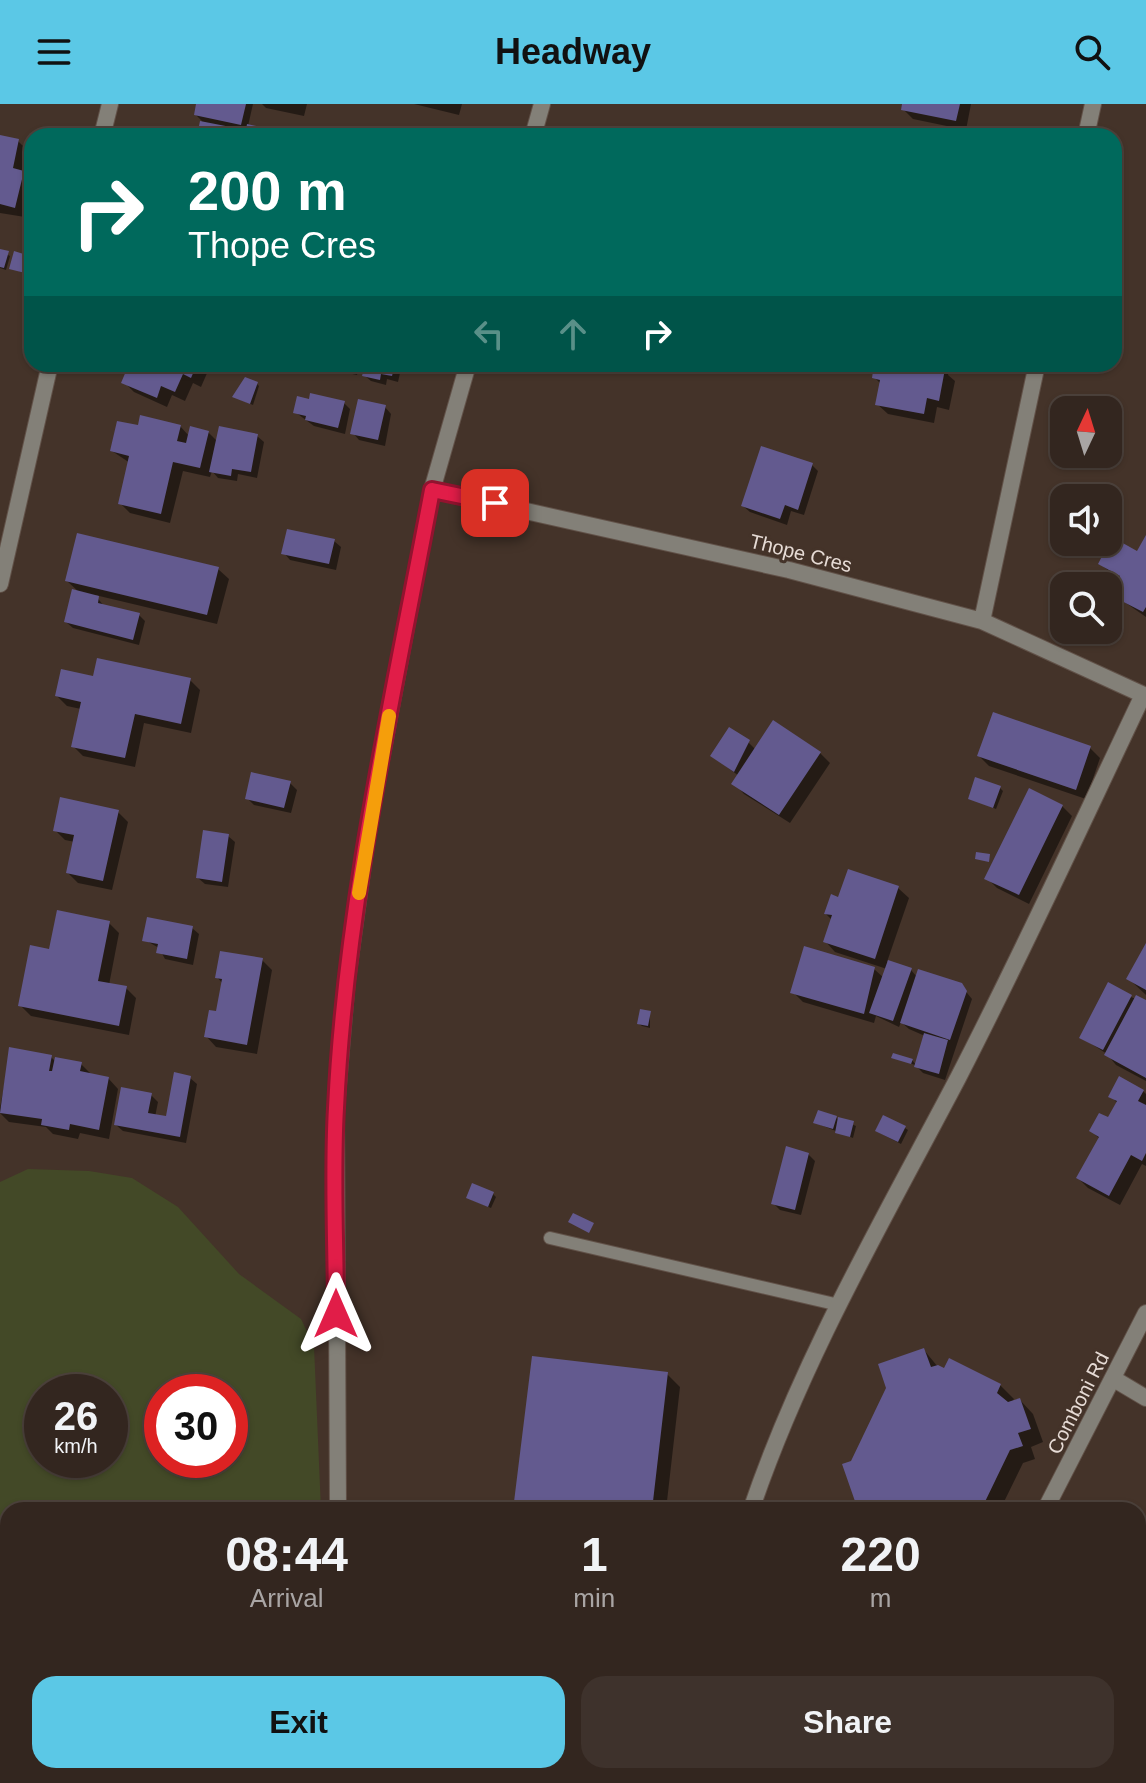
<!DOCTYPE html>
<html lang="en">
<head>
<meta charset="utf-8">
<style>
  :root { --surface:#33261f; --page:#3e322c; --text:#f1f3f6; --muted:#a9a5a4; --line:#4e433d; --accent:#5bc8e6 }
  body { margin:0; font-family:Helvetica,sans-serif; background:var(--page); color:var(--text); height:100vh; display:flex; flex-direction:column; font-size:30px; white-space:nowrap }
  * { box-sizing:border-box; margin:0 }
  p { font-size:26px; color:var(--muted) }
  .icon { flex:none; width:44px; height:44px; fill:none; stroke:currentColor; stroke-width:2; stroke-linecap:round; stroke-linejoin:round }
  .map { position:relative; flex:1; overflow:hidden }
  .details { position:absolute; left:0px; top:1398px; width:1146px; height:282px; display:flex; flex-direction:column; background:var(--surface); border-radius:24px 24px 0 0; box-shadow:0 2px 6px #0004,0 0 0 2px var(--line) }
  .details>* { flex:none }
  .guide { position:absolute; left:24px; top:24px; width:1098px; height:244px; border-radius:24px; box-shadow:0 2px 6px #0004,0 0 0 2px var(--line); background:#00695c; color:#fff; overflow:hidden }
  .needle { width:52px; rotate:4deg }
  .controls { position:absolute; left:1050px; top:292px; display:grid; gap:16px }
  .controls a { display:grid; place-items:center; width:72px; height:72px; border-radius:16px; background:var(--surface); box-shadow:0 2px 6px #0004,0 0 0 2px var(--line); font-size:40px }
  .speed { position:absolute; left:24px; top:1270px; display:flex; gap:16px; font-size:40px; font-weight:700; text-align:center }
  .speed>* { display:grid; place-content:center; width:104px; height:104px; border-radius:50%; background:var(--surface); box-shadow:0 2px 6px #0004,0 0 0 2px var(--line); line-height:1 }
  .speed small { font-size:20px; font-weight:400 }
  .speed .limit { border:12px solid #d22; background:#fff; color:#111 }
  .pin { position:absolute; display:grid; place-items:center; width:68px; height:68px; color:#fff; margin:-34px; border-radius:16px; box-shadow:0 4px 12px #0006 }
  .me { position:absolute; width:88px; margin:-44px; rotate:0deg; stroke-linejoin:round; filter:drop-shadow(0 0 6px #0008) }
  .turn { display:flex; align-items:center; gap:28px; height:168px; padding:0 32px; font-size:36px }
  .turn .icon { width:104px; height:104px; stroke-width:2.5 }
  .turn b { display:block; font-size:56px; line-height:68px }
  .lanes { display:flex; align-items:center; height:76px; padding:0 32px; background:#0003; justify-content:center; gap:40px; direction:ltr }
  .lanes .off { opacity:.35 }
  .eta { display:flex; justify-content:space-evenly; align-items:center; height:136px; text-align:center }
  .eta b { font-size:48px; font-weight:700; line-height:56px }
  .cta { display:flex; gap:16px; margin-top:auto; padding:16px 32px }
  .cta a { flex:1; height:92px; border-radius:24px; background:var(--accent); color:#111; font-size:32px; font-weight:700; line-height:92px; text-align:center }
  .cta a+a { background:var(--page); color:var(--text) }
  header { display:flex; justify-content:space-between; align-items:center; height:104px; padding:0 32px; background:var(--accent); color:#111; font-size:36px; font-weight:700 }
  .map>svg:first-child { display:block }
  .green { fill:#434927; fill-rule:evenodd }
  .shadow { fill:#0007 }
  .building { fill:#635a8f }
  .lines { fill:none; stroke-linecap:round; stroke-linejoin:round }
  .lane-casing { stroke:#615148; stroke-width:14 }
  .street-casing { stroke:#615148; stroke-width:18 }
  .lane { stroke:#838078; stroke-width:12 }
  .street { stroke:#838078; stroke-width:16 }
  .route-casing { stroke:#92132f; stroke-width:20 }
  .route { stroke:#e11d48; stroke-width:14 }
  .slow { stroke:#f59e0b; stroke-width:14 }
  .labels { text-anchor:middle; stroke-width:6; stroke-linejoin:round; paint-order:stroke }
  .street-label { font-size:20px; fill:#e6dbd5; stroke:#443329 }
</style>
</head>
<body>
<header><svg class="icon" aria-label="menu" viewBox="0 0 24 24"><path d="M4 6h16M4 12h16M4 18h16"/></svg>Headway<svg class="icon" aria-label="search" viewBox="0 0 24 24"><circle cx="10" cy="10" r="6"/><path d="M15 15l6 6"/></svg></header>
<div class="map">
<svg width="1146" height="1679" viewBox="0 0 1146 1679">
  <rect width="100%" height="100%" fill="#443329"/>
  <path class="green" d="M28,1065L89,1067L132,1074L178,1103L239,1170L301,1215L314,1242L321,1406H8V1657L0,1659V1078ZM42,1288H110V1356H42ZM162,1288H230V1356H162Z"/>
  <path class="shadow" d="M198,0H253L248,22L298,32H199L202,17L196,11Z
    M262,0H307L304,12L266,4Z
    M414,0H462L459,11Z
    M904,0H971L966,26L913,15L903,5Z
    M0,33L18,37L28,47L23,69L32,83L25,113L0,109Z
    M0,147L10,152L6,166L0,164Z
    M29,153L32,156L28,171L12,164Z
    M131,260H211L201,283L193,279L185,297L172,291L167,303L134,288L124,278Z
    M307,260H360L357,271Z
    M367,260H402L398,278L387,275L386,281L371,277L364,271Z
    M876,260H950L948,271L955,277L949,306L937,303L934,319L888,310L877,300L881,280L874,273Z
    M256,279L259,282L253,301L234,293Z
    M344,299L350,305L345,330L314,322L295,308Z
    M385,303L391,310L385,342L359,336L353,329Z
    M180,322L189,332L208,328L218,338L257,332L264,338L257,374L238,370L237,377L218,374L212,367L210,373L183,367L170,419L130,409L120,399L130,359L112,347L139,324Z
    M812,361L818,367L804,411L791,407L787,421L750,408L743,402Z
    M1146,435V513L1113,490L1121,476L1100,460L1138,450Z
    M334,437L341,443L336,466L290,456L284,449Z
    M218,465L229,475L217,520L95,491L104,502L139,511L145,517L139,541L73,524L66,518L80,489L67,477Z
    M1108,499L1121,508L1107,537L1082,526H1108Z
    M95,574L190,576L200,586L191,629L144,619L135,663L83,652L73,642L81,605L67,602L57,592Z
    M748,638L756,646L820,649L830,659L790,719L744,690L734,679L739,672L712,652Z
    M1090,644L1100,654L1086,695L989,662L979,652Z
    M290,679L297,686L291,709L254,701L247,694Z
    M1000,684L1003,687L996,705L970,694Z
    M1062,702L1072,712L1029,800L997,784L987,774Z
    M118,708L128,718L112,786L78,779L68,769L75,738L65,736L55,726Z
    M228,732L235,738L228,783L205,780L198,774Z
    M898,784L909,794L887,858L911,866L917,873L963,884L972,895L945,976L923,969L915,961L893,953L912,956L916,961L925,932L909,925L901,918L899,923L876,912L874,919L803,898L793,888L874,865L884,874L887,865L835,848L825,837L832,816L826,810L840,796Z
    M109,819L119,829L109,881L126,884L136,894L129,931L31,912L21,902L50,847Z
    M192,824L199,830L193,861L165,855L159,844L145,836Z
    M1146,843V891L1129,875Z
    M262,856L272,866L257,950L216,943L206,932L218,909L223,880L217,873Z
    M1131,893L1146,899V977L1116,961L1107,950L1081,933Z
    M650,909V924L642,922L639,920Z
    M11,945L51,953L56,958L81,960L91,970L108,974L118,985L109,1035L80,1029L78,1035L53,1030L46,1023L9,1018L0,1009V1004Z
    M190,974L197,980L186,1039L123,1027L116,1021L151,991L158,998L155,1013L167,1015Z
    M1143,987L1146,990V1062L1142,1060L1120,1101L1088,1084L1078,1074L1100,1035L1091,1027L1108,1016L1118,1000L1111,992Z
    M836,1014L856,1022L853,1034L816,1019Z
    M905,1024L908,1026L901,1040L880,1029Z
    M808,1050L815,1057L801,1111L780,1106L773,1099Z
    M493,1090L496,1093L491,1104L472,1096Z
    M924,1246L938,1263L1000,1281L1014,1295L1011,1299L1020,1296L1033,1310L1043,1338L1031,1343L1035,1355L1023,1359L1000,1406H863L858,1401L853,1358Z
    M667,1270L680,1283L666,1406H515Z"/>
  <path class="building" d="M196,0H246L241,21L194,11Z
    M902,0H960L956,17L901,6Z
    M200,17L246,26L247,20L301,32H197Z
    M0,31L19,35L13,64L24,67L15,104L0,100Z
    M0,145L9,147L4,164L0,163Z
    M14,147L30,152L25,169L9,165Z
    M129,260H197L191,274L183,270L175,288L161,282L157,294L121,279Z
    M365,260H395L392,272L381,270L380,276L362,272Z
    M874,260H939L945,265L939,297L927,294L924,310L875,301L880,276L872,274Z
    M245,273L258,278L250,300L232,293Z
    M310,289L345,297L338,324L305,316L306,312L293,309L297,292L309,295Z
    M358,295L386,301L378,336L350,330Z
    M140,311L181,321L177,337L186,339L190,322L209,327L200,364L173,358L161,410L118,400L129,352L110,347L117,317L138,321Z
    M219,322L258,330L251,368L232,365L231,372L209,368Z
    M761,342L813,359L798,406L785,401L780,415L741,402Z
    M287,425L335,435L329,460L281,450Z
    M77,429L219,463L207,511L65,477Z
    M1146,431V503L1143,508L1110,491L1120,472L1098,460L1112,433L1137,447Z
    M72,485L99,492L98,499L140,509L133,536L64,518Z
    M97,554L191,574L181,620L135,610L125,654L71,643L81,598L55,592L61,565L93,572Z
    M993,608L1091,642L1076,686L977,652Z
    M773,616L821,648L779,711L731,680Z
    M729,623L750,636L734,668L710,652Z
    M251,668L291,677L284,704L245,695Z
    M975,673L1001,682L993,704L968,695Z
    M1029,684L1063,701L1019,791L984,775Z
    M60,693L119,706L103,777L66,769L74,731L53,727Z
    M203,726L229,730L222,778L196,774Z
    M976,748L990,750L989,758L975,755Z
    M848,765L899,782L875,855L823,838L832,811L824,810L831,790L838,793Z
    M57,806L110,817L98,877L127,882L119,922L18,902L30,841L49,845Z
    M147,813L193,822L187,855L156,849L158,840L142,837Z
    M1146,839V886L1126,875Z
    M804,842L875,863L864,910L790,889Z
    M220,847L263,854L247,941L204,933L209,906L216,907L222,875L215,874Z
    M888,856L912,864L893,917L869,909Z
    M918,865L962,879L967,887L950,936L900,919Z
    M1108,878L1132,891L1103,946L1079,934Z
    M1136,891L1146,896V974L1104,951Z
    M640,905L651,907L648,922L637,920Z
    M924,929L948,936L939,970L914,963Z
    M9,943L52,951L49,967H52L55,953L82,958L80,967L109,973L99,1026L70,1020L69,1026L41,1021L42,1015L0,1009Z
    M893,949L913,955L911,960L891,954Z
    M174,968L191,972L180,1033L114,1021L121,983L152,989L148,1009L166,1012Z
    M1119,972L1144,986L1138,997L1146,1001V1049L1142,1057L1131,1051L1109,1092L1076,1074L1099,1033L1089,1027L1099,1009L1108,1013L1117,997L1108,993Z
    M818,1006L837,1012L833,1025L813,1019Z
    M883,1011L906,1022L898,1038L875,1027Z
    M838,1013L854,1017L850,1033L835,1029Z
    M786,1042L809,1049L795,1106L771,1100Z
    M472,1079L494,1088L488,1103L466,1094Z
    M573,1109L594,1119L589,1129L568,1118Z
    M924,1244L931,1263L938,1261L944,1264L949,1254L1001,1280L997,1289L1008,1298L1020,1294L1031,1325L1018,1329L1023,1342L1010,1346L981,1406H876L870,1398L857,1403L842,1360L851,1357L886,1284L878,1260Z
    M532,1252L668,1268L652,1406H513Z
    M1146,1429V1534L1138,1537V1432Z
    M1138,1623L1146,1627V1679H1085L1089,1672H1138Z"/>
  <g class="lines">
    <g class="lane-casing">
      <path id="lane" d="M550,1134L839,1201"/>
    </g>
    <g class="street-casing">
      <path id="street" d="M102,32L110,0
        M533,32L542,0
        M1086,32L1093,0
        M432,386L789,466L982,517L1146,592
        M0,480L50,260
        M982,517L1037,260
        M1114,1275L1146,1294
        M338,1406L336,1005L347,876L368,725L432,386L468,260
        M751,1406C802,1255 884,1115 958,974C1023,848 1082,719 1143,591
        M1045,1406L1146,1209
        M363,1672L365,1679
        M5,1679L38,1672
        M908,1679L911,1672"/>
    </g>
    <use href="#lane" class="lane"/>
    <use href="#street" class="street"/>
  </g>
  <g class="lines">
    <g class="route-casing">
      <path id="route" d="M336,1210C336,1142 332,1072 336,1004C346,795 394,590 432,386L495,399"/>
    </g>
    <use href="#route" class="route"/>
    <path class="slow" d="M359,789L389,612"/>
  </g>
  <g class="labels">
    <g class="street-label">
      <text transform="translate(801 449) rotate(14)" y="7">Thope Cres</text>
      <text transform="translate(1078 1299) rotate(-63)" y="7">Comboni Rd</text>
    </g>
  </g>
</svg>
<div class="controls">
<a><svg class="needle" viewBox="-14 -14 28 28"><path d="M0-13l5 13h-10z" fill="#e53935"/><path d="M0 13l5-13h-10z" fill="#a9a5a4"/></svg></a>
<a><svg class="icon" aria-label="sound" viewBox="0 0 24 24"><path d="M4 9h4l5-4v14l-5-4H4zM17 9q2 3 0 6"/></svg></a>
<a><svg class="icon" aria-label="search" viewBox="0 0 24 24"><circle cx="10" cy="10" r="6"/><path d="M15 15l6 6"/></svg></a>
</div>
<div class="speed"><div>26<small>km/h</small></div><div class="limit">30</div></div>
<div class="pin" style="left:495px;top:399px;background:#d93025"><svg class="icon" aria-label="arrive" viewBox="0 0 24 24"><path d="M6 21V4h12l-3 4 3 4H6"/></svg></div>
<svg class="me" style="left:336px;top:1210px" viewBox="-20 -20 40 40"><path d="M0-17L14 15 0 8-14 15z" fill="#e11d48" stroke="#fff" stroke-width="4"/></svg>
<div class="guide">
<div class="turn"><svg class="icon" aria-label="right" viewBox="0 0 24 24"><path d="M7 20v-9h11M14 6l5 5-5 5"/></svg><div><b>200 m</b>Thope Cres</div></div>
<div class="lanes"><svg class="icon off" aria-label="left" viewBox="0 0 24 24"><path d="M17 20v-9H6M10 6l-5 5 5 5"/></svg><svg class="icon off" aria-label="ahead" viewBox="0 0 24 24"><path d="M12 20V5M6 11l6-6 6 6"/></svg><svg class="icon" aria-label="right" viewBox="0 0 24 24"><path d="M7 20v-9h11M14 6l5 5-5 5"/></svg></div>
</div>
<section class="details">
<div class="eta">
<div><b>08:44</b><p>Arrival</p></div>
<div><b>1</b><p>min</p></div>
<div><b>220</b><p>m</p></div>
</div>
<div class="cta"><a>Exit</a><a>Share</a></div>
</section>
</div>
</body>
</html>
